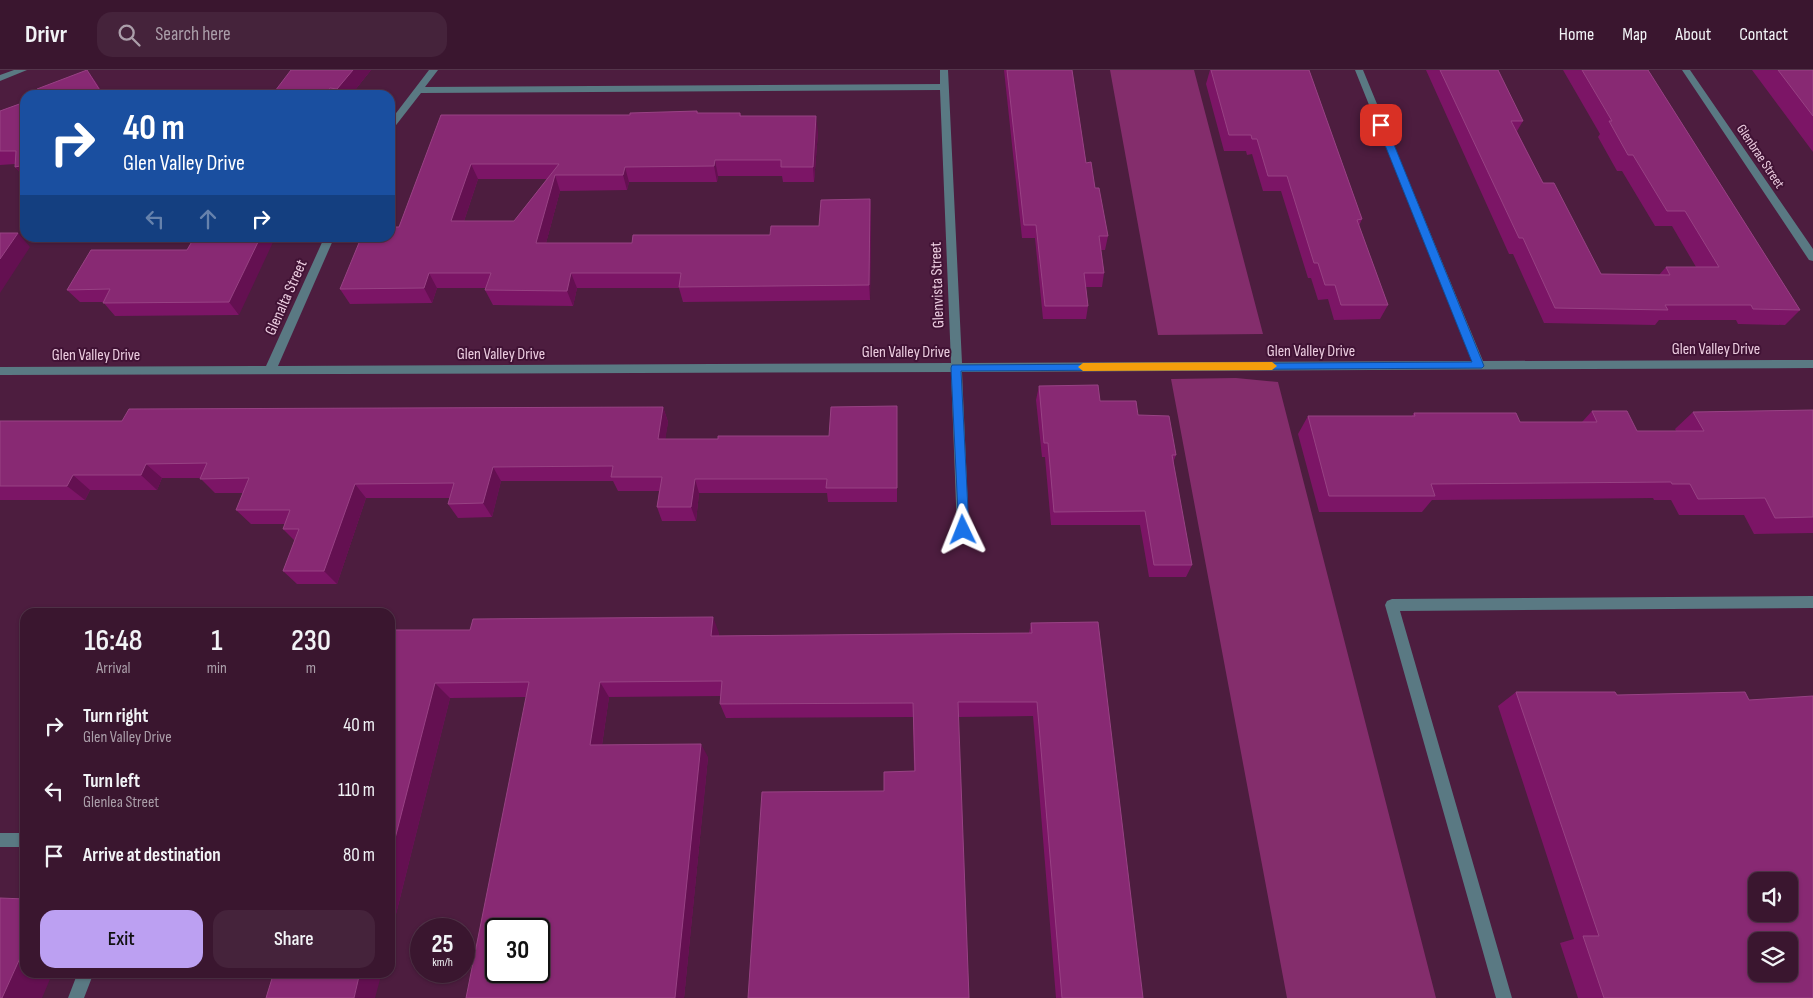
<!DOCTYPE html>
<html lang="en">
<head>
<meta charset="utf-8">
<style>
  :root { --surface:#3a162f; --page:#45233b; --text:#f1f3f6; --muted:#ab9faa; --line:#54354b; --accent:#bca0f2 }
  body { margin:0; font-family:"Sofia Sans Condensed",sans-serif; background:var(--page); color:var(--text); height:100vh; display:flex; flex-direction:column; font-size:19px; white-space:nowrap }
  * { box-sizing:border-box; margin:0 }
  p { font-size:16px; color:var(--muted) }
  .icon { flex:none; width:28px; height:28px; fill:none; stroke:currentColor; stroke-width:2; stroke-linecap:round; stroke-linejoin:round }
  .map { position:relative; flex:1; overflow:hidden }
  .sheet { position:absolute; left:20px; top:538px; width:375px; height:370px; display:flex; flex-direction:column; background:var(--surface); border-radius:15px; box-shadow:0 1px 4px #0004,0 0 0 1px var(--line) }
  .sheet>* { flex:none }
  .banner { position:absolute; left:20px; top:20px; width:375px; height:152px; border-radius:15px; box-shadow:0 1px 4px #0004,0 0 0 1px var(--line); background:#1a4fa0; color:#fff; overflow:hidden }
  .controls { position:absolute; left:1748px; top:802px; display:grid; gap:10px }
  .controls a { display:grid; place-items:center; width:50px; height:50px; border-radius:10px; background:var(--surface); box-shadow:0 1px 4px #0004,0 0 0 1px var(--line); font-size:25px }
  .speed { position:absolute; left:410px; top:848px; display:flex; gap:10px; font-size:25px; font-weight:700; text-align:center }
  .speed>* { display:grid; place-content:center; width:65px; height:65px; border-radius:50%; background:var(--surface); box-shadow:0 1px 4px #0004,0 0 0 1px var(--line); line-height:1 }
  .speed small { font-size:12px; font-weight:400 }
  .speed .limit { border:2px solid #111; border-radius:8px; background:#fff; color:#111 }
  .pin { position:absolute; display:grid; place-items:center; width:42px; height:42px; color:#fff; margin:-21px; border-radius:10px; box-shadow:0 2px 8px #0006 }
  .me { position:absolute; width:55px; margin:-28px; rotate:358deg; stroke-linejoin:round; filter:drop-shadow(0 0 4px #0008) }
  .turn { display:flex; align-items:center; gap:18px; height:105px; padding:0 20px; font-size:22px }
  .turn .icon { width:65px; height:65px; stroke-width:2.5 }
  .turn b { display:block; font-size:35px; line-height:42px }
  .lanes { display:flex; align-items:center; height:48px; padding:0 20px; background:#0003; justify-content:center; gap:25px; direction:ltr }
  .lanes .off { opacity:.35 }
  .eta { display:flex; justify-content:space-evenly; align-items:center; height:85px; text-align:center }
  .eta b { font-size:30px; font-weight:600; line-height:35px }
  .primary-button { display:flex; gap:10px; margin-top:auto; padding:10px 20px }
  .primary-button a { flex:1; height:58px; border-radius:15px; background:var(--accent); color:#111; font-size:20px; font-weight:600; line-height:58px; text-align:center }
  .primary-button a+a { background:var(--page); color:var(--text) }
  ul { padding:0; list-style:none }
  li { display:flex; align-items:center; gap:15px; height:65px; padding:0 20px }
  li div { flex:1 }
  li b { display:block; font-size:19px }
  li em { font-style:normal }
  header { display:flex; align-items:center; gap:30px; box-sizing:border-box; height:70px; padding:0 25px; background:var(--surface); border-bottom:1px solid var(--line) }
  header strong { font-size:24px }
  nav { display:flex; gap:28px; margin-inline-start:auto; font-size:18px }
  .search { width:350px; height:45px; background:var(--page); display:flex; align-items:center; gap:12px; box-sizing:border-box; padding:0 18px; border-radius:15px; color:var(--muted); font-size:19px }
  .map>svg:first-child { display:block }
  .green { fill:#842d6c }
  .lines { fill:none; stroke-linecap:round; stroke-linejoin:round }
  .minor { fill:#5a7983; fill-rule:evenodd }
  .wall { fill:#7c1566; fill-rule:evenodd }
  .shaded-wall { fill:#641051 }
  .building { fill:#882973; stroke:#984284; fill-rule:evenodd }
  .route { fill:#1a73e8; stroke:#114b97 }
  .slow { fill:#f59e0b }
  .labels { text-anchor:middle; stroke-width:4; stroke-linejoin:round; paint-order:stroke }
  .far-street-label { font-size:14px; fill:#eccde0; stroke:#411335 }
  .street-label { font-size:16px; fill:#eccde0; stroke:#411335 }
</style>
</head>
<body>
<header>
<strong>Drivr</strong>
<div class="search"><svg class="icon" aria-label="search" viewBox="0 0 24 24"><circle cx="10" cy="10" r="6"/><path d="M15 15l6 6"/></svg>Search here</div>
<nav><a>Home</a><a>Map</a><a>About</a><a>Contact</a></nav>
</header>
<div class="map">
<svg width="1813" height="928" viewBox="0 0 1813 928">
  <rect width="100%" height="100%" fill="#4d1d3f"/>
  <path class="green" d="M1110,0H1194L1263,264L1158,265Z
    M1236,308L1278,312L1436,928H1287L1171,309Z"/>
  <g class="lines">
    <path class="minor" d="M14,0H27L0,11V5Z
      M429,0H438L425,17L940,14V0H948L962,293L1472,291L1355,0H1363L1483,291L1813,290V298L962,302L969,460L967,464L963,465L959,464L957,460L951,302L0,305V297L266,296L324,168H334L278,296L951,293L940,20L421,23L393,59L390,60V51Z
      M1682,0H1690L1813,179V191L1809,190Z
      M1813,526V538L1400,541L1512,928H1496L1385,535L1387,531L1392,529Z
      M0,763H25V777H0Z
      M78,902H94L84,928H68Z"/>
  </g>
  <path class="wall" d="M371,0L351,25H272Z
    M1004,0H1072L1086,93L1095,118L1108,166L1105,180H1101L1104,203L1102,217H1086L1088,236L1086,249H1043L1035,168H1022Z
    M1210,0H1309L1362,149L1359,156L1388,235L1380,249L1334,250L1328,229L1318,230L1311,208H1308L1281,121H1263L1252,84L1247,85L1246,81H1224L1206,14Z
    M1426,0H1498L1523,51L1517,61L1543,113L1601,204L1659,205L1666,197H1696L1672,156H1655L1622,101H1617L1598,67L1600,64L1563,0H1648L1800,240L1785,255L1738,254L1736,250H1659L1655,255L1544,253L1513,184H1509Z
    M1752,0H1813V82Z
    M25,32V108L15,97V94L0,95V41Z
    M697,41L698,43H740L741,46L818,62L814,112H783L782,106H718L717,112H629L627,120L560,121L546,173H632L770,165L819,156L870,129L871,145L870,230L683,232L679,218H577L573,236L493,235L485,220L486,218H437L432,233L350,234L340,219L399,157L441,45H630ZM478,109H547L514,151H464Z
    M194,168L239,245L115,246L103,232H80L67,220L187,180Z
    M1039,316L1100,331L1138,345L1176,385L1173,393L1192,495L1186,507H1149L1140,455H1051L1045,387H1042L1036,330Z
    M897,336V432H828L827,423H699L696,451H662L657,437L659,421H618L613,411H501L492,447L458,448L448,434L450,428H366L337,514H297L283,501L295,471L283,459L285,454H251L236,440L243,423H215L200,408H162L157,420H90L85,430H0V351H122L663,337L668,352L665,369H718L829,366Z
    M1592,341L1637,361H1676L1675,359L1693,342L1813,447V463L1754,464L1744,445H1679L1671,430H1654L1653,428L1432,430L1422,442H1319L1298,364L1308,346H1412L1414,343L1520,352H1582Z
    M1031,553L1143,928H1056L1033,646L958,647L969,928L884,721L914,701L913,647L726,648L720,634L721,626L609,627L602,675L708,687L684,928L526,627L450,628L390,868V560H470L719,563V566L1029,563Z
    M1516,622L1749,630L1813,928H1578L1560,873L1574,869L1498,636Z"/>
  <path class="shaded-wall" d="M87,0L97,13L104,25H103Z
    M353,0H371L351,25H340L337,19Z
    M330,18L334,25H325Z
    M816,46L818,62L814,112L813,97Z
    M715,90L718,106L717,112L714,96Z
    M471,94L478,109L459,166L451,151Z
    M25,95V108L15,97Z
    M625,97L629,112L627,120L623,105Z
    M555,105L560,121L542,188L536,173Z
    M870,129L871,145L870,230L869,215Z
    M18,163L30,177L0,223V189Z
    M260,168H275L239,245L229,232Z
    M429,203L437,218L432,233L424,218Z
    M571,203L577,218L573,236L567,221Z
    M663,337L668,352L663,384L658,369Z
    M146,394L162,408L157,420L141,405Z
    M493,397L501,411L492,447L483,433Z
    M73,405L90,420L85,430L67,416Z
    M695,409L699,423L696,451L691,437Z
    M355,414L366,428L337,514L324,501Z
    M713,547L719,563L717,581L711,566Z
    M600,612L609,627L600,688L590,675Z
    M435,613L450,628L390,868V788Z
    M701,674L708,687L684,928H675Z
    M25,877V902H53L42,928H2Z
    M360,902H382L375,928H354Z"/>
  <path class="building" d="M87,0L103,25H41L37,19Z
    M291,0H353L337,19L330,18L325,25H272Z
    M1007,0H1072L1086,93L1091,92L1095,118H1099L1108,166H1099L1104,203H1084L1088,236H1045L1036,155H1024Z
    M1211,0H1309L1362,149L1357,150L1388,235H1341L1335,215H1325L1318,193H1314L1287,106H1268L1257,69H1252L1251,65H1229Z
    M1440,0H1498L1523,51H1511L1543,113H1554L1601,204L1670,205L1666,197H1719L1685,141H1667L1633,85H1628L1609,51H1612L1582,0H1648L1800,240L1753,239L1751,235H1665L1668,240L1555,238L1523,168H1519Z
    M1778,0H1813V46Z
    M25,32V95L15,97L16,81H0V41Z
    M697,41V43H740V46H816L813,97H781V90H715L714,96L625,97L623,105H555L536,173H632L633,165H770L771,156H819L821,130L870,129L869,215L679,217L681,203H571L567,221L485,220L491,203H429L424,218L340,219L361,168H390V157H399L441,45H630V43ZM471,94H559L514,151H451Z
    M0,163H18L0,189Z
    M194,168H260L229,232L103,233L110,219L67,220L91,180H187Z
    M1098,315L1100,331H1136L1138,345L1169,346L1176,385H1172L1192,495H1154L1145,441L1054,442L1048,373H1044L1039,316Z
    M897,336V418H826L827,409H695L691,437H657L662,407H611L613,396L493,397L483,433L448,434L454,413L355,414L324,501H283L299,459H283L290,440H236L249,408L200,409L207,393L146,394L141,405H73L67,416H0V351H122L129,339L663,337L658,369H718V366H829L831,337Z
    M1813,340V447L1775,448L1765,428L1698,429L1690,414H1672L1671,412L1431,414L1435,426H1329L1308,346H1415L1414,343H1516L1520,352H1597L1592,341H1627L1637,361H1704L1693,342Z
    M713,547L711,566L1032,563L1031,553L1098,552L1143,928H1062L1037,632H958L969,928H748L762,722L884,721V702L915,701L913,633L720,634L722,611L600,612L590,675L701,674L675,928H466L529,612L435,613L390,788V560H470L473,549ZM496,859H539V901H496Z
    M1516,622H1615L1617,625L1745,622L1749,630L1813,626V928H1604L1583,866H1599ZM1756,811H1789V844H1756ZM1756,871H1789V904H1756Z
    M0,828L25,829V877L2,928H0Z
    M274,902H360L354,928H266Z"/>
  <path class="route" d="M1378,53H1381L1386,55L1484,296L1482,298L961,301L969,460L967,463H959L951,298L952,295L1472,292L1377,55Z"/>
  <path class="slow" d="M1272,292L1277,296L1272,300L1083,301L1078,297L1083,293Z"/>
  <g class="labels">
    <g class="far-street-label">
      <text transform="translate(1761 86) rotate(56)" y="5">Glenbrae Street</text>
    </g>
    <g class="street-label">
      <text transform="translate(936 215) rotate(-92)" y="6">Glenvista Street</text>
      <text transform="translate(285 227) rotate(-66)" y="6">Glenalta Street</text>
      <text x="1716" y="284">Glen Valley Drive</text>
      <text x="1311" y="286">Glen Valley Drive</text>
      <text x="906" y="287">Glen Valley Drive</text>
      <text x="501" y="289">Glen Valley Drive</text>
      <text x="96" y="290">Glen Valley Drive</text>
    </g>
  </g>
</svg>
<div class="controls">
<a><svg class="icon" aria-label="sound" viewBox="0 0 24 24"><path d="M4 9h4l5-4v14l-5-4H4zM17 9q2 3 0 6"/></svg></a>
<a><svg class="icon" aria-label="layers" viewBox="0 0 24 24"><path d="M12 4l9 5-9 5-9-5zM3 14l9 5 9-5"/></svg></a>
</div>
<div class="speed"><div>25<small>km/h</small></div><div class="limit">30</div></div>
<div class="pin" style="left:1381px;top:55px;background:#d93025"><svg class="icon" aria-label="arrive" viewBox="0 0 24 24"><path d="M6 21V4h12l-3 4 3 4H6"/></svg></div>
<svg class="me" style="left:963px;top:460px" viewBox="-20 -20 40 40"><path d="M0-17L14 15 0 8-14 15z" fill="#1a73e8" stroke="#fff" stroke-width="4"/></svg>
<div class="banner">
<div class="turn"><svg class="icon" aria-label="right" viewBox="0 0 24 24"><path d="M7 20v-9h11M14 6l5 5-5 5"/></svg><div><b>40 m</b>Glen Valley Drive</div></div>
<div class="lanes"><svg class="icon off" aria-label="left" viewBox="0 0 24 24"><path d="M17 20v-9H6M10 6l-5 5 5 5"/></svg><svg class="icon off" aria-label="ahead" viewBox="0 0 24 24"><path d="M12 20V5M6 11l6-6 6 6"/></svg><svg class="icon" aria-label="right" viewBox="0 0 24 24"><path d="M7 20v-9h11M14 6l5 5-5 5"/></svg></div>
</div>
<section class="sheet">
<div class="eta">
<div><b>16:48</b><p>Arrival</p></div>
<div><b>1</b><p>min</p></div>
<div><b>230</b><p>m</p></div>
</div>
<ul>
<li><svg class="icon" aria-label="right" viewBox="0 0 24 24"><path d="M7 20v-9h11M14 6l5 5-5 5"/></svg><div><b>Turn right</b><p>Glen Valley Drive</p></div><em>40 m</em></li>
<li><svg class="icon" aria-label="left" viewBox="0 0 24 24"><path d="M17 20v-9H6M10 6l-5 5 5 5"/></svg><div><b>Turn left</b><p>Glenlea Street</p></div><em>110 m</em></li>
<li><svg class="icon" aria-label="arrive" viewBox="0 0 24 24"><path d="M6 21V4h12l-3 4 3 4H6"/></svg><div><b>Arrive at destination</b></div><em>80 m</em></li>
</ul>
<div class="primary-button"><a>Exit</a><a>Share</a></div>
</section>
</div>
</body>
</html>
